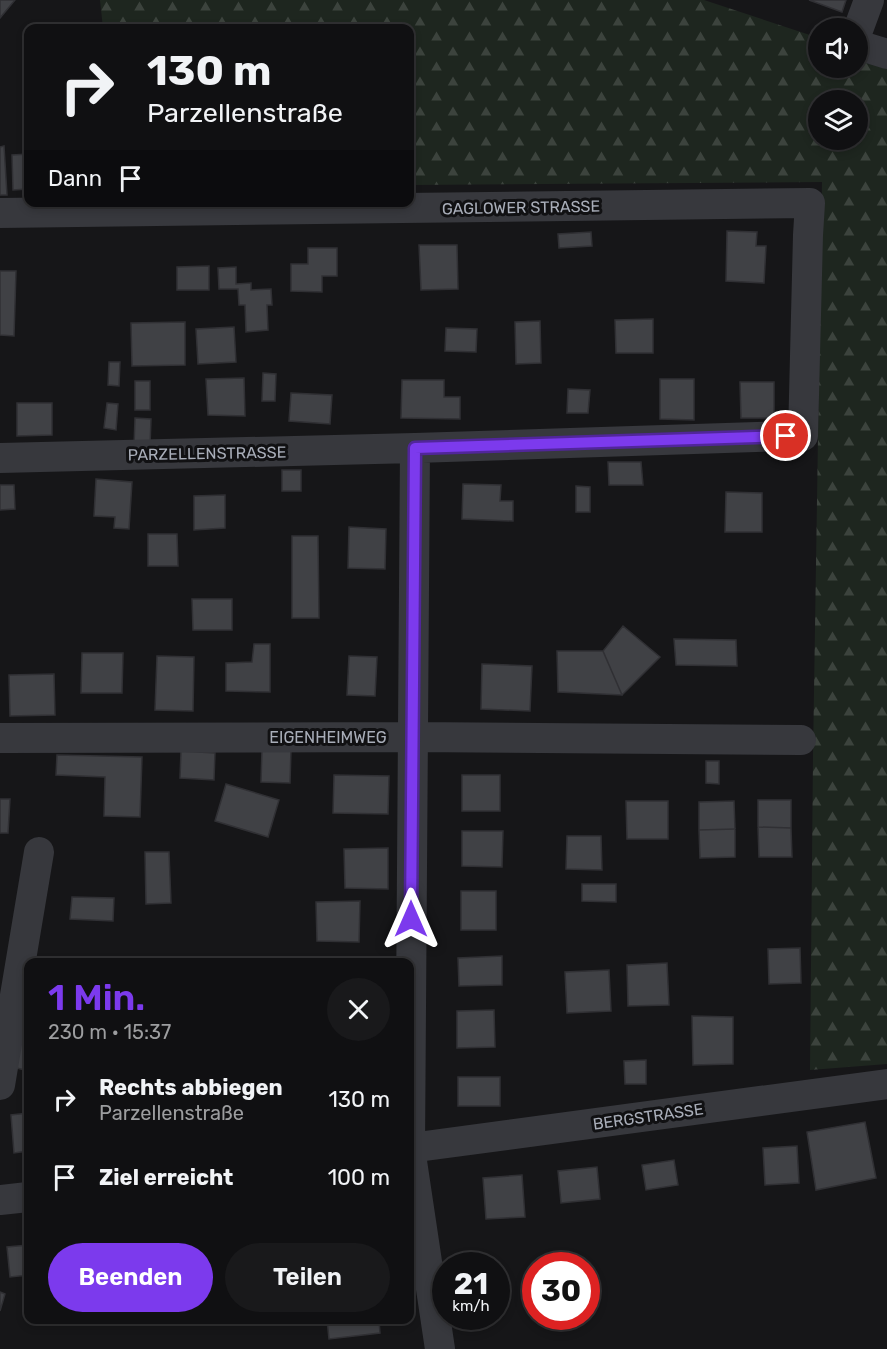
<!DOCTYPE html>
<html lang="de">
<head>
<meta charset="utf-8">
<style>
  :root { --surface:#101012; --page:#19191b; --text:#f1f3f6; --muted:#9c9d9f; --line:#303032; --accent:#7c3aed }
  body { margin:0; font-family:Rubik,sans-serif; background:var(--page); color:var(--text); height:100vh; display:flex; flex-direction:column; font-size:22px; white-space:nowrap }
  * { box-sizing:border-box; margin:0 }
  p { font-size:20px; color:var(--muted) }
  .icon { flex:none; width:33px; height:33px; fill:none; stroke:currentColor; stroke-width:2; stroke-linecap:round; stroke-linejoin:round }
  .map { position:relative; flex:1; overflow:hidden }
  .panel { position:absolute; left:24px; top:958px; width:390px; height:366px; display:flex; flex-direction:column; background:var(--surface); border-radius:12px; box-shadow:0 3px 9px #0003,0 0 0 2px var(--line) }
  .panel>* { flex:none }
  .hud { position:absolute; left:24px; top:24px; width:390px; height:183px; border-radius:12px; box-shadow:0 3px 9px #0003,0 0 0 2px var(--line); background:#101012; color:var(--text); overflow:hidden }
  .fabs { position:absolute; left:808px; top:18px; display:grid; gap:12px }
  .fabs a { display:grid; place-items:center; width:60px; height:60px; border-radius:50%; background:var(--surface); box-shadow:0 3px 9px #0003,0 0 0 2px var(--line); font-size:30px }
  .speed { position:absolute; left:432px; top:1252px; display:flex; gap:12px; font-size:30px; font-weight:700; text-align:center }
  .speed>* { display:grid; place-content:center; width:78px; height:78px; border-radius:50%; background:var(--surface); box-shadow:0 3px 9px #0003,0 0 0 2px var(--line); line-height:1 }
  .speed small { font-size:15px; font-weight:400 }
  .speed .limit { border:9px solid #d22; background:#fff; color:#111 }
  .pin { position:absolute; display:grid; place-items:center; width:51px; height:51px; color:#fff; margin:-26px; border:3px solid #fff; border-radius:50%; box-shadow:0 2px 6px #0007 }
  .me { position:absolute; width:66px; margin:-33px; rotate:0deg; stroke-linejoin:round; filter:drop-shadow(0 0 4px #0008) }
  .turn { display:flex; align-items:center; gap:21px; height:126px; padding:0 24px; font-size:27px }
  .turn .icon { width:78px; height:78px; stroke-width:2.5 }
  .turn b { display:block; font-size:42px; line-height:51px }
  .then { display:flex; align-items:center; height:57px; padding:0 24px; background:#0003; gap:12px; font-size:22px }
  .round { display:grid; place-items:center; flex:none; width:63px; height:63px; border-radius:32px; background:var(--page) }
  .head { display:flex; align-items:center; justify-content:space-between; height:102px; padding:0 24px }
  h1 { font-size:36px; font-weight:600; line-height:45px; color:var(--accent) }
  .primary-button { display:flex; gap:12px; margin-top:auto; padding:12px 24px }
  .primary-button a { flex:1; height:69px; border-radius:36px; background:var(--accent); color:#fff; font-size:24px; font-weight:600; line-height:69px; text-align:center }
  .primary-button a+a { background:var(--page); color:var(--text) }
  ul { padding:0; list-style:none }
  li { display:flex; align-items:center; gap:18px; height:78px; padding:0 24px }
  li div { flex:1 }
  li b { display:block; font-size:22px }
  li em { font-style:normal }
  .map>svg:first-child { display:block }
  .forest { fill:url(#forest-firs); fill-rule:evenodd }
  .building { fill:#404145; stroke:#303034; stroke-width:1.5 }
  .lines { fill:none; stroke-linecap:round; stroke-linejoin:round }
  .minor { stroke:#37383d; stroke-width:30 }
  .route-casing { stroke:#51269a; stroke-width:15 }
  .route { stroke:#7c3aed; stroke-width:10 }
  .labels { text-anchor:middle; stroke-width:6; stroke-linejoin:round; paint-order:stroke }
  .street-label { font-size:16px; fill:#a8adb8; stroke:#111113 }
</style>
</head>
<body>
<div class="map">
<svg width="887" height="1349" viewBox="0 0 887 1349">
  <defs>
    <pattern id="forest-firs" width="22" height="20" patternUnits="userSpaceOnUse" patternTransform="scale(1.5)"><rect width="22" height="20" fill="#1e261f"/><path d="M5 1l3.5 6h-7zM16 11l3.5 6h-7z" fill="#3c433d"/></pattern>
  </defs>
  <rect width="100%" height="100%" fill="#161618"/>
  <path class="forest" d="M100,0H704L819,38V68H858V58L863,62L887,69V1064L810,1070L813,756L822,182L410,185V28H103ZM819,100H858V140H819Z"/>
  <path class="building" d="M0,0H15L0,18Z
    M809,0H846L842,12Z
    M4,146L7,195H0V147Z
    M28,154V189L13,190L12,155Z
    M727,231L757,232L756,246H766L764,283L726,281Z
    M591,232L592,246L559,248L558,234Z
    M419,245H457L458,289L421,290Z
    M308,248H337V276H322V292L291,291V264H308Z
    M209,266V290H177V267Z
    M236,267V284L251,283V290L271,289L272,305H267L268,330L246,332L245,305H239L238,289H219L218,268Z
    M0,271H16L14,336L0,335Z
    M653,319V353H616L615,320Z
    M540,321L541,363L516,364L515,322Z
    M185,322V365L132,366L131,323Z
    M234,327L236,362L198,364L196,329Z
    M446,328L477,329L476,352L445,351Z
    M109,362H120L119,386L108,385Z
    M263,373L276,374L275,401H262Z
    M244,378L245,416L208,415L206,379Z
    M660,379H694V420L660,419Z
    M402,380H444V397H460V419L401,418Z
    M135,381H150V410H135Z
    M740,382H774V418H741Z
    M568,389L590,390L588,413H567Z
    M291,393L332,395L330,424L289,421Z
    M17,403H52V435L17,436Z
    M107,403L118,404L116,430L104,428Z
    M135,418L151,419L150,446H134Z
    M608,462H641L643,485H609Z
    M282,470H301V491H282Z
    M96,479L132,482L129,529L114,528L115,517L94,516Z
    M463,484L501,485L500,501H513V521L462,519Z
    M0,485H14L15,509L0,510Z
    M576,486L590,487V512H576Z
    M726,492L762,493V532H725Z
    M225,495V528L194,530V496Z
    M349,527L386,529L385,569L348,568Z
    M148,534H177L178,566H148Z
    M292,536H318L319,618H292Z
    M192,599H232V630H193Z
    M623,626L660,657L622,695L603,651Z
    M674,639L736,640L737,666L676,665Z
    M254,644H270V692L226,691V663L252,662Z
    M557,651H603L622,695L558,692Z
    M82,653H123L122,693H81Z
    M157,656L194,657L193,711L155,710Z
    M349,656L377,657L375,696L347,695Z
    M482,664L532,666L530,711L481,709Z
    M54,674L55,715L10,716L9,675Z
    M262,749L291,750L290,783L261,782Z
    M181,751L215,753L214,780L180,778Z
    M57,755L142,757L140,817L104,816L105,777L56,775Z
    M706,761H719V784L706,783Z
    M334,775L389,776L388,814L333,813Z
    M462,775H500V811H462Z
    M226,784L279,800L268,837L215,821Z
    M0,799H10L8,833H0Z
    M758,800H791V828L758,827Z
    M626,801H668V839H627Z
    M734,801L735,829L699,830V802Z
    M758,827L791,828L792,857H759Z
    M735,829V857L700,858L699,830Z
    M462,831H503L502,867L462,866Z
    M567,836H601L602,870L566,869Z
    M388,848V889L345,888L344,849Z
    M145,852H169L171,903L146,904Z
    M582,884H616V902L582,901Z
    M461,891H496V930H461Z
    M72,897L114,898L113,921L70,919Z
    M360,901L359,942L317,941L316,902Z
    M800,948L801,983L769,984L768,949Z
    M502,956V985L459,986L458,958Z
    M667,963L669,1005L628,1006L627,965Z
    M609,970L611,1011L567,1013L565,972Z
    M494,1010L495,1047L457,1048V1011Z
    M692,1016L733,1017V1064L693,1065Z
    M25,1023L28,1024V1071L13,1067Z
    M646,1060V1084H625L624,1061Z
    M458,1077H500V1106H458Z
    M28,1113V1151L14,1153L11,1115Z
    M865,1122L876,1178L816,1190L807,1132Z
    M797,1146L799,1183L765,1185L763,1148Z
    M674,1160L678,1185L646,1190L642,1165Z
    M597,1167L600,1199L561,1203L558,1171Z
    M522,1175L525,1217L486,1219L483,1178Z
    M28,1245V1275L10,1277L7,1247Z
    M0,1292L5,1294L0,1311Z
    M327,1320H379L380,1333L329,1339Z"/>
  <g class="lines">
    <path class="minor" d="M858,30L869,0
      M858,45L887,54
      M0,213L810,203L808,235L803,436
      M415,448L410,1148L440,1349
      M0,458L415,448L786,436
      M0,738L412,737L801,740
      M0,1085L39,852
      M410,1148L887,1084
      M0,1200L28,1197"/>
  </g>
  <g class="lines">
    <g class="route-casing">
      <path id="route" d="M411,919L415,448L786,436"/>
    </g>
    <use href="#route" class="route"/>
  </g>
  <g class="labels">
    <g class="street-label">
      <text transform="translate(521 207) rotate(-1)" y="6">GAGLOWER STRASSE</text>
      <text transform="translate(207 453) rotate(-1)" y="6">PARZELLENSTRASSE</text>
      <text x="328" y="743">EIGENHEIMWEG</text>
      <text transform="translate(648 1116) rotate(-8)" y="6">BERGSTRASSE</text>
    </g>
  </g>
</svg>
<div class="fabs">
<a><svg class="icon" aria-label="sound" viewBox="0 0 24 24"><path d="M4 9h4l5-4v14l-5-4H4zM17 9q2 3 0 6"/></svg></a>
<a><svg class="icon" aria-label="layers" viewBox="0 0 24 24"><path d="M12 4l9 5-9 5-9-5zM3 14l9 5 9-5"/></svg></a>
</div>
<div class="speed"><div>21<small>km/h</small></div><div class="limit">30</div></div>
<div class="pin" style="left:786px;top:436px;background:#d93025"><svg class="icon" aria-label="arrive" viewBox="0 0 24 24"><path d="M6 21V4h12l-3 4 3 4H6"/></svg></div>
<svg class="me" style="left:411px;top:919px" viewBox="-20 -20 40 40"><path d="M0-17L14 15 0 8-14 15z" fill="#7c3aed" stroke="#fff" stroke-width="4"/></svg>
<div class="hud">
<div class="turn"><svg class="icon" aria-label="right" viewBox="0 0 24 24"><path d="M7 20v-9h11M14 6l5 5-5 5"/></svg><div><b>130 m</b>Parzellenstraße</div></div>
<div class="then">Dann<svg class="icon" aria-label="arrive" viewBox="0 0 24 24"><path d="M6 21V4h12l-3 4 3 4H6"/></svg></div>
</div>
<section class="panel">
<div class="head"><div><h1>1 Min.</h1><p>230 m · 15:37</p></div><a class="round"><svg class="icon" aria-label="close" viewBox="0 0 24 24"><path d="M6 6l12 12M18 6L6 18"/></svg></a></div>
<ul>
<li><svg class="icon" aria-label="right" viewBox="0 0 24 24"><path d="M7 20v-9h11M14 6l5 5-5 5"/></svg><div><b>Rechts abbiegen</b><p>Parzellenstraße</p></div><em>130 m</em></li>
<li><svg class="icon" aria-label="arrive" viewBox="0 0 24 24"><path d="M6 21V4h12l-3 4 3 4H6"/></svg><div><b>Ziel erreicht</b></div><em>100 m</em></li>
</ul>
<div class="primary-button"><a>Beenden</a><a>Teilen</a></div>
</section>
</div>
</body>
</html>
